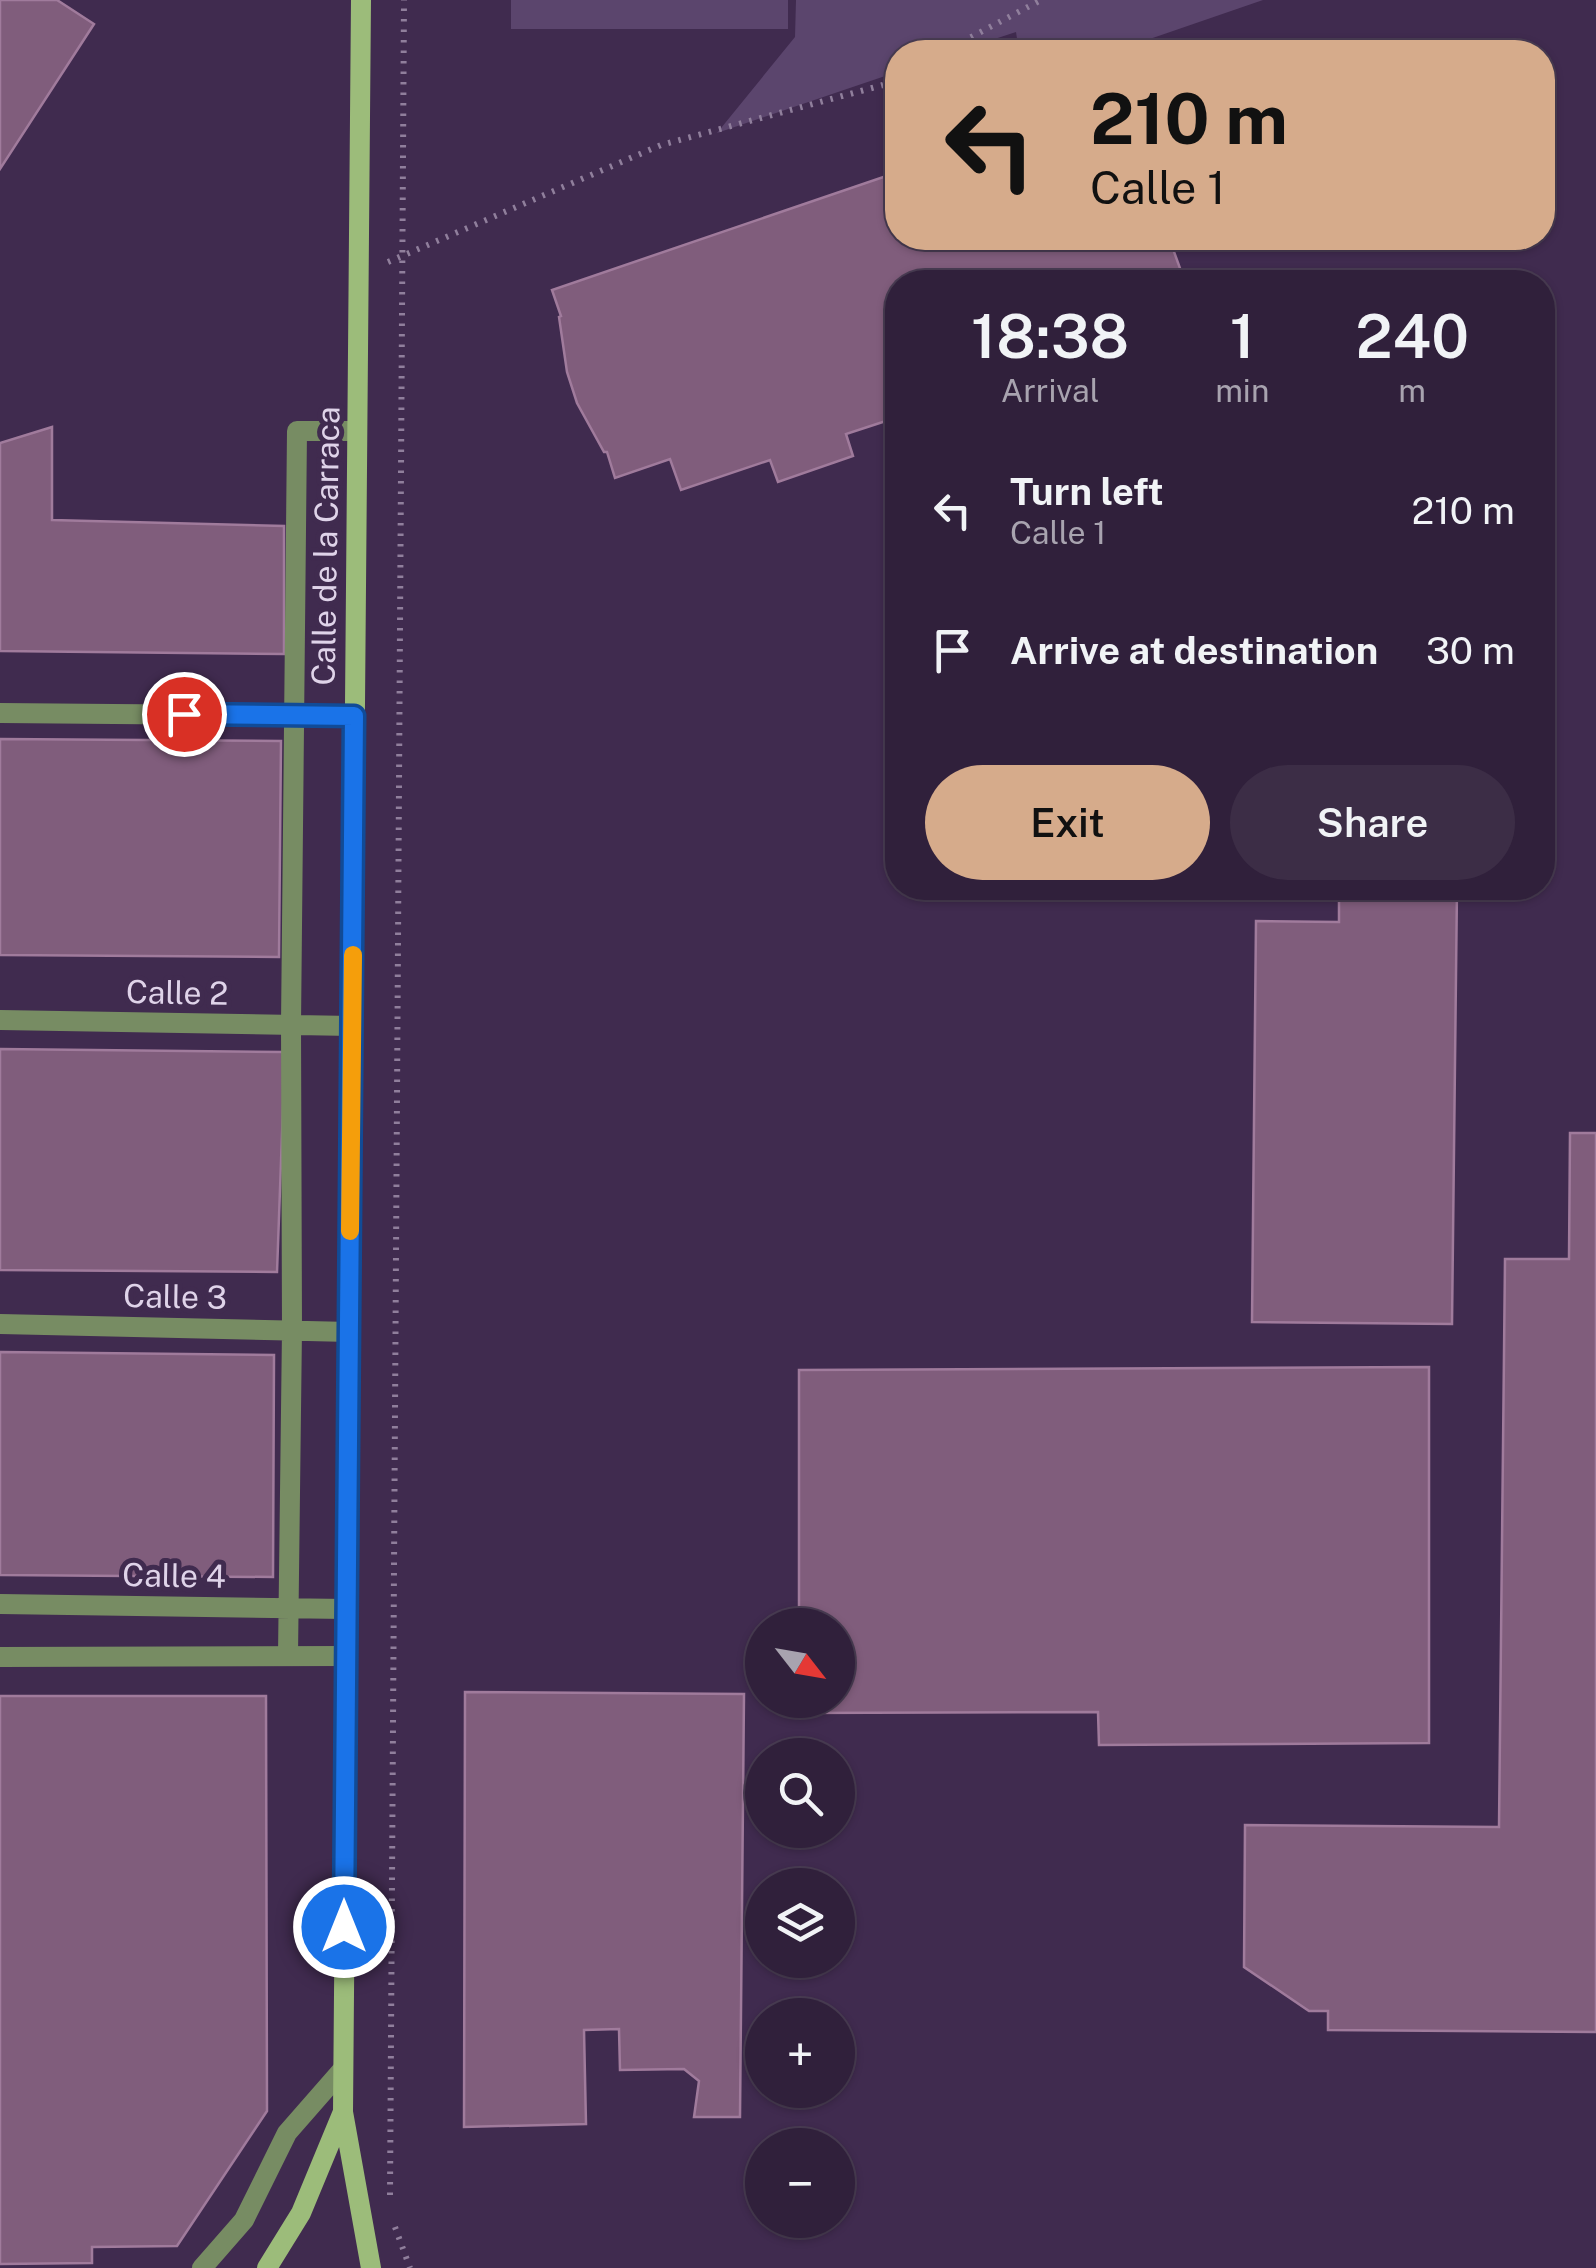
<!DOCTYPE html>
<html lang="en">
<head>
<meta charset="utf-8">
<style>
  :root { --surface:#30203b; --page:#3c2d46; --text:#f1f3f6; --muted:#a8a3af; --line:#4b3e55; --accent:#d6ab8b }
  body { margin:0; font-family:"Public Sans",sans-serif; background:var(--page); color:var(--text); height:100vh; display:flex; flex-direction:column; font-size:38px; white-space:nowrap }
  * { box-sizing:border-box; margin:0 }
  p { font-size:32px; color:var(--muted) }
  .icon { flex:none; width:55px; height:55px; fill:none; stroke:currentColor; stroke-width:2; stroke-linecap:round; stroke-linejoin:round }
  .map { position:relative; flex:1; overflow:hidden }
  .panel { position:absolute; left:885px; top:270px; width:670px; height:630px; display:flex; flex-direction:column; background:var(--surface); border-radius:40px; box-shadow:0 2px 8px #0004,0 0 0 2px var(--line) }
  .panel>* { flex:none }
  .top-card { position:absolute; left:885px; top:40px; width:670px; height:210px; border-radius:40px; box-shadow:0 2px 8px #0004,0 0 0 2px var(--line); background:#d6ab8b; color:#111; overflow:hidden }
  .needle { width:65px; rotate:121deg }
  .controls { position:absolute; left:745px; top:1608px; display:grid; gap:20px }
  .controls a { display:grid; place-items:center; width:110px; height:110px; border-radius:50%; background:var(--surface); box-shadow:0 2px 8px #0004,0 0 0 2px var(--line); font-size:50px }
  .pin { position:absolute; display:grid; place-items:center; width:85px; height:85px; color:#fff; margin:-42px; border:5px solid #fff; border-radius:50%; box-shadow:0 2px 10px #0007 }
  .me { position:absolute; width:110px; margin:-55px; rotate:0deg; stroke-linejoin:round; filter:drop-shadow(0 0 8px #0008) }
  .turn { display:flex; align-items:center; gap:35px; height:210px; padding:0 40px; font-size:45px }
  .turn .icon { width:130px; height:130px; stroke-width:2.5 }
  .turn b { display:block; font-size:70px; line-height:85px }
  .eta { display:flex; justify-content:space-evenly; align-items:center; height:170px; text-align:center }
  .eta b { font-size:60px; font-weight:600; line-height:70px }
  .action { display:flex; gap:20px; margin-top:auto; padding:20px 40px }
  .action a { flex:1; height:115px; border-radius:60px; background:var(--accent); color:#111; font-size:40px; font-weight:600; line-height:115px; text-align:center }
  .action a+a { background:var(--page); color:var(--text) }
  ul { padding:0; list-style:none }
  li { display:flex; align-items:center; gap:30px; height:140px; padding:0 40px }
  li div { flex:1 }
  li b { display:block; font-size:38px }
  li em { font-style:normal }
  .map>svg:first-child { display:block }
  .green { fill:#5b456d }
  .building { fill:#805d7c; stroke:#a07b9c; stroke-width:2.5 }
  .lines { fill:none; stroke-linecap:round; stroke-linejoin:round }
  .path { stroke:#907f9c; stroke-width:6; stroke-dasharray:2.5 8; stroke-linecap:butt }
  .lane { stroke:#778c63; stroke-width:20 }
  .secondary { stroke:#9cbc7a; stroke-width:20 }
  .route-casing { stroke:#114b97; stroke-width:25 }
  .route { stroke:#1a73e8; stroke-width:18 }
  .slow { stroke:#f59e0b; stroke-width:18 }
  .labels { text-anchor:middle; stroke-width:10; stroke-linejoin:round; paint-order:stroke }
  .street-label { font-size:32px; fill:#dfd3e9; stroke:#402b4f }
</style>
</head>
<body>
<div class="map">
<svg width="1596" height="2268" viewBox="0 0 1596 2268">
  <rect width="100%" height="100%" fill="#402b4f"/>
  <path class="green" d="M511,0H788V29H511Z
    M796,0H1263L1112,52H1019L1016,32L955,52H898L897,72L717,133L795,37Z"/>
  <path class="building" d="M0,0H57L94,24L0,169Z
    M898,172V238H1169L1185,282H898V417L846,434L853,456L778,482L770,460L681,490L670,459L615,478L607,452H604L577,403L567,372L559,317L561,316L552,290Z
    M52,427V520L284,526V654L0,651V443Z
    M0,739L281,741L279,957L0,955Z
    M1339,888H1457L1452,1324L1252,1322L1256,921L1339,922Z
    M0,1049L285,1052L277,1272L0,1270Z
    M1570,1133H1596V2032L1328,2030V2011H1309L1244,1967L1245,1825L1499,1827L1505,1259H1569Z
    M0,1352L274,1355L273,1577L0,1575Z
    M1429,1367V1743L1099,1745L1098,1712L799,1713V1700H838V1625H799V1370Z
    M465,1692L744,1694L740,2117H694L699,2081L684,2069L620,2070L619,2029L584,2030L586,2124L464,2127Z
    M0,1696H266L267,2111L177,2246L92,2247V2263L0,2264Z"/>
  <g class="lines">
    <path class="path" d="M943,52L1041,0
      M388,262L661,145L883,85L898,77
      M390,2195L404,0
      M395,2227L410,2268"/>
    <path class="lane" d="M0,713L354,716
      M0,1020L352,1026
      M0,1324L350,1332
      M0,1604L346,1609
      M288,1656L292,1329L291,1025L297,431H357
      M0,1657L346,1656
      M202,2268L244,2220L287,2133L343,2069"/>
    <path class="secondary" d="M361,0L343,2112L371,2268
      M267,2268L301,2213L342,2114"/>
  </g>
  <g class="lines">
    <g class="route-casing">
      <path id="route" d="M184,714L354,716L344,1927"/>
    </g>
    <use href="#route" class="route"/>
    <path class="slow" d="M350,1231L353,955"/>
  </g>
  <g class="labels">
    <g class="street-label">
      <text transform="translate(326 546) rotate(-89)" y="11">Calle de la Carraca</text>
      <text transform="translate(177 993) rotate(1)" y="11">Calle 2</text>
      <text transform="translate(175 1297) rotate(1)" y="11">Calle 3</text>
      <text transform="translate(174 1576) rotate(1)" y="11">Calle 4</text>
    </g>
  </g>
</svg>
<div class="controls">
<a><svg class="needle" viewBox="-14 -14 28 28"><path d="M0-13l5 13h-10z" fill="#e53935"/><path d="M0 13l5-13h-10z" fill="#a8a3af"/></svg></a>
<a><svg class="icon" aria-label="search" viewBox="0 0 24 24"><circle cx="10" cy="10" r="6"/><path d="M15 15l6 6"/></svg></a>
<a><svg class="icon" aria-label="layers" viewBox="0 0 24 24"><path d="M12 4l9 5-9 5-9-5zM3 14l9 5 9-5"/></svg></a>
<a>+</a>
<a>−</a>
</div>
<div class="pin" style="left:184px;top:714px;background:#d93025"><svg class="icon" aria-label="arrive" viewBox="0 0 24 24"><path d="M6 21V4h12l-3 4 3 4H6"/></svg></div>
<svg class="me" style="left:344px;top:1927px" viewBox="-20 -20 40 40"><circle r="17" fill="#1a73e8" stroke="#fff" stroke-width="3"/><path d="M0-11L8 9 0 5-8 9z" fill="#fff"/></svg>
<div class="top-card">
<div class="turn"><svg class="icon" aria-label="left" viewBox="0 0 24 24"><path d="M17 20v-9H6M10 6l-5 5 5 5"/></svg><div><b>210 m</b>Calle 1</div></div>
</div>
<section class="panel">
<div class="eta">
<div><b>18:38</b><p>Arrival</p></div>
<div><b>1</b><p>min</p></div>
<div><b>240</b><p>m</p></div>
</div>
<ul>
<li><svg class="icon" aria-label="left" viewBox="0 0 24 24"><path d="M17 20v-9H6M10 6l-5 5 5 5"/></svg><div><b>Turn left</b><p>Calle 1</p></div><em>210 m</em></li>
<li><svg class="icon" aria-label="arrive" viewBox="0 0 24 24"><path d="M6 21V4h12l-3 4 3 4H6"/></svg><div><b>Arrive at destination</b></div><em>30 m</em></li>
</ul>
<div class="action"><a>Exit</a><a>Share</a></div>
</section>
</div>
</body>
</html>
